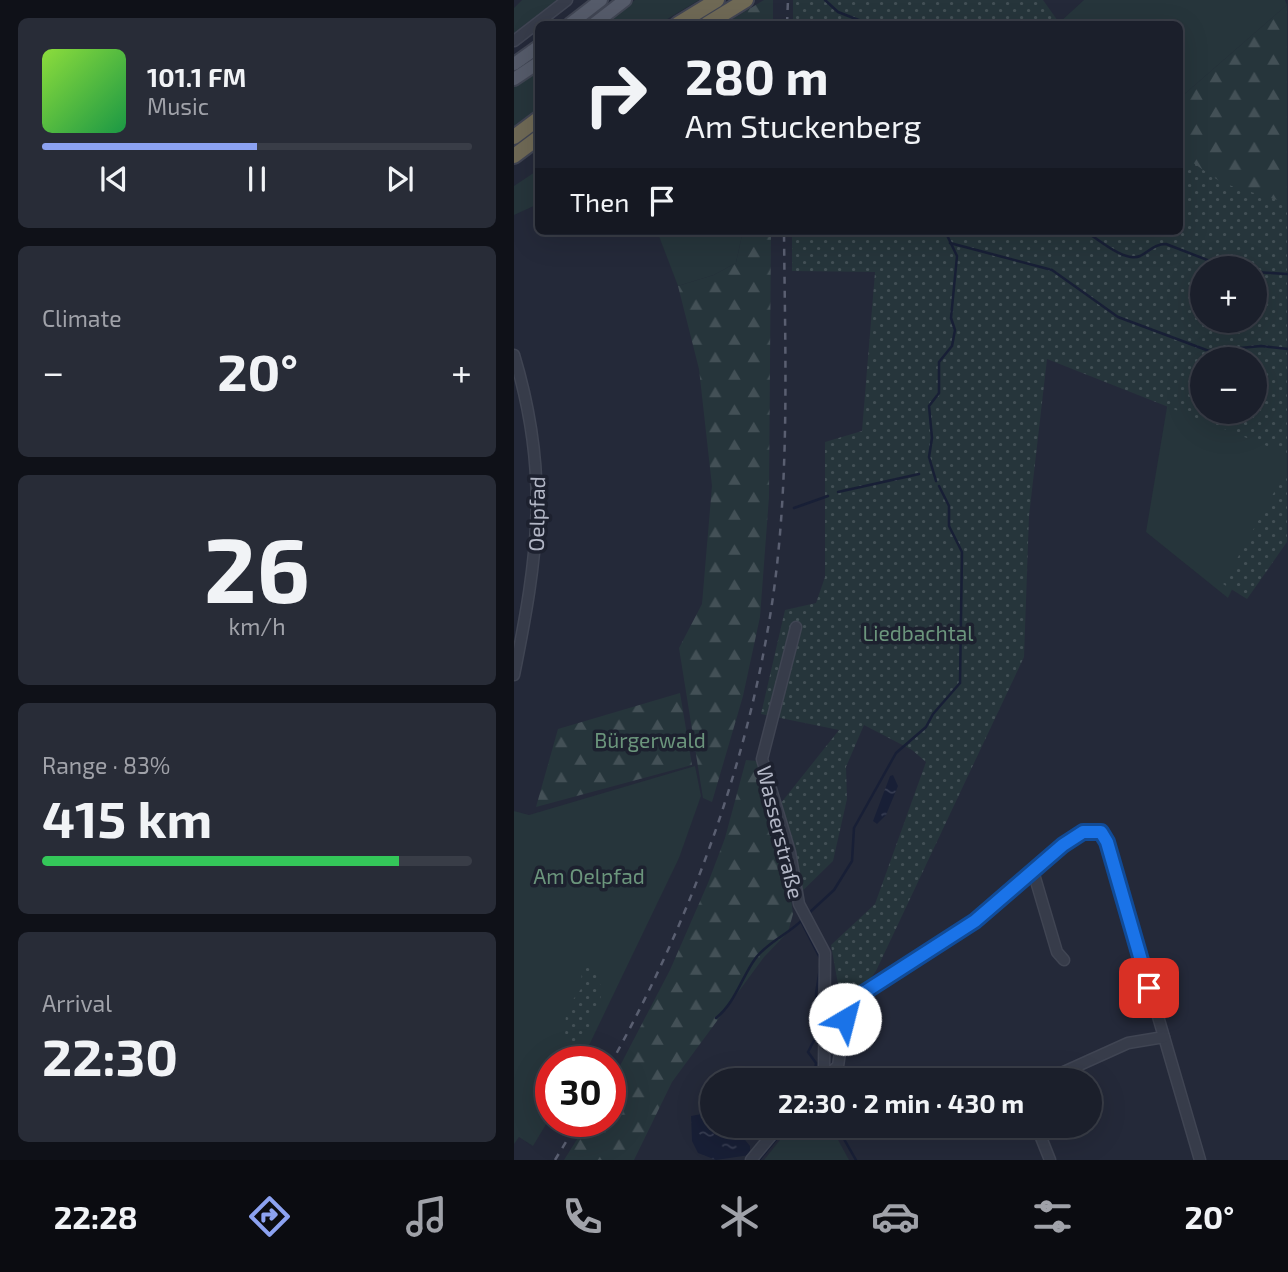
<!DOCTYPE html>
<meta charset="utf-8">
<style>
:root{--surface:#1b1f2b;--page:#282c37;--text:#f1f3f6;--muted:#a0a2a9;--line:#393d47;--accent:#8ca2f1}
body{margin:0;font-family:"Exo 2",sans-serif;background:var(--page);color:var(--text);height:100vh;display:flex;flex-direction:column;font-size:26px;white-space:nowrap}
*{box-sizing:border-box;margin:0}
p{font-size:23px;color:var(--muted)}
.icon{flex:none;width:38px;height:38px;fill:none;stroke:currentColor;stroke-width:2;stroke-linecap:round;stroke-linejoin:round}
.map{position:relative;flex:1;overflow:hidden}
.side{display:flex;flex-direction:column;gap:18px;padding:18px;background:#0f1118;width:514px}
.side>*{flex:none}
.guide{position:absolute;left:21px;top:21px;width:648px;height:214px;border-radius:10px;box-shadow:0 7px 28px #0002,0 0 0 2px var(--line);background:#1b1f2b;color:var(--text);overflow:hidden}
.fabs{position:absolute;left:676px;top:256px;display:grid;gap:14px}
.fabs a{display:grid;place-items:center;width:77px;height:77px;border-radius:50%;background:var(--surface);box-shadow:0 7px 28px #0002,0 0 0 2px var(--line);font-size:35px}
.speed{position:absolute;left:21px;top:1046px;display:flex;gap:14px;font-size:35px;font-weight:700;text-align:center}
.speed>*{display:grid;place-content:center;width:91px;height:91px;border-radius:50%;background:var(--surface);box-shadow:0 7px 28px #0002,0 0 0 2px var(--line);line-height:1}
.speed .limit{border:10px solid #d22;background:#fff;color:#111}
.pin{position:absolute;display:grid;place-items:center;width:60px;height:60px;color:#fff;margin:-30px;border-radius:14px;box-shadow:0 4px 10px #0006}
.me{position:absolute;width:77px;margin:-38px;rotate:37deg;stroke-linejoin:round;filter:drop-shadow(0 0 5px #0008)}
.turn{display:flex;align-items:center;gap:24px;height:147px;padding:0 35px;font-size:32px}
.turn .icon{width:91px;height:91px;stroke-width:2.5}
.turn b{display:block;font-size:49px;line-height:60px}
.then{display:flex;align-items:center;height:66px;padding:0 35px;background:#0003;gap:14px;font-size:26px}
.big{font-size:52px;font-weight:700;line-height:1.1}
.side .widget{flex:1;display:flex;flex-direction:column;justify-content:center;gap:10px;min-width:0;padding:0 24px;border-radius:10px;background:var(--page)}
.side .dial{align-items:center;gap:0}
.dial b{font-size:91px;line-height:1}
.song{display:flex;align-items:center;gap:21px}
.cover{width:84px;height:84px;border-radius:10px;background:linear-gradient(135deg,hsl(90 70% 55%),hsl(140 70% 35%))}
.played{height:7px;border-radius:4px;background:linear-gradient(90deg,var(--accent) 50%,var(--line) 50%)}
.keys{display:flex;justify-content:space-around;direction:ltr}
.heat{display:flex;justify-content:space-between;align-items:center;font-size:38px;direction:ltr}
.charge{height:10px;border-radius:5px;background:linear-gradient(90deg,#34c759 83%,var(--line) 0)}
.trip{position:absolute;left:186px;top:1068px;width:402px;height:70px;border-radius:35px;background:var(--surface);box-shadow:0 7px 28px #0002,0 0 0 2px var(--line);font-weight:700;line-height:70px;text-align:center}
.menu{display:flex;height:112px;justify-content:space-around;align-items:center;background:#0b0c11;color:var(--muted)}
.menu .icon{width:49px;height:49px}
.menu .selected{color:var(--accent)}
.menu b{font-size:32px;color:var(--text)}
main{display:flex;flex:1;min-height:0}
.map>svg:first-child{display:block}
.green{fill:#26353b}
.forest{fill:url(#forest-firs)}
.park{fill:url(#park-dots);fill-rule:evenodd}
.water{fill:url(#water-ripples)}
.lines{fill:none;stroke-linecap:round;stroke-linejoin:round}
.stream{stroke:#181f36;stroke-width:2.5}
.minor-casing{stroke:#404553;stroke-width:13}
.major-casing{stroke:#404553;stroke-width:16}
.highway-casing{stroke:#404452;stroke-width:18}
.minor{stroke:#373c4a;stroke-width:10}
.major{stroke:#555b6a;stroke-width:12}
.highway{stroke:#6f6955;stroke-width:14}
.rail{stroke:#5a5f71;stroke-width:2.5;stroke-dasharray:7 7;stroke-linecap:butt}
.route-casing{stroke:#114b97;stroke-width:18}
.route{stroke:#1a73e8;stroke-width:12}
.labels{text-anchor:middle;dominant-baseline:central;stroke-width:7;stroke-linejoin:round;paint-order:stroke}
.street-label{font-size:21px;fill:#b3b7c6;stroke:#1d212f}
.park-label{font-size:21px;fill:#6b957c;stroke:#1d212f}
</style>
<main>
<section class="side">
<div class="widget">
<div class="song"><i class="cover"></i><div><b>101.1 FM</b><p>Music</p></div></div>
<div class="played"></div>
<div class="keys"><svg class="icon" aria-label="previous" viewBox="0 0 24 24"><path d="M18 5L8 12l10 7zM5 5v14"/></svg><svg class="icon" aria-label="pause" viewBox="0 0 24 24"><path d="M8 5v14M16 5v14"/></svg><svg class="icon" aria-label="next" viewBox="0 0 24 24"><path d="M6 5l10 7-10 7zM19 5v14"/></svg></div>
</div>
<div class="widget"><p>Climate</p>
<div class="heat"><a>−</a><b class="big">20°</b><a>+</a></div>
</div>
<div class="widget dial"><b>26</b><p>km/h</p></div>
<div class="widget"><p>Range · 83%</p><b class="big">415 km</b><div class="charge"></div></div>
<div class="widget"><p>Arrival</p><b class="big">22:30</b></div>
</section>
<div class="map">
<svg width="774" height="1160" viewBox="0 0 774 1160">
<defs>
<pattern id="forest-firs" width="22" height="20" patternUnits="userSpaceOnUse" patternTransform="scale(1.75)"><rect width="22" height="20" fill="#26353b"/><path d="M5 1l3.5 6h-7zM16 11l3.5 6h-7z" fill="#435056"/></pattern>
<pattern id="park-dots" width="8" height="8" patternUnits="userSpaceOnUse" patternTransform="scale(1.75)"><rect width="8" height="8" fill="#26353b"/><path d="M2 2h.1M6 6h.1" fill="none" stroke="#435056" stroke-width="1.8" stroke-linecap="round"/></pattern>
<pattern id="water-ripples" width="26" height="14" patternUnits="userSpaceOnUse" patternTransform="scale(1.75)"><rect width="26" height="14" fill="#181f36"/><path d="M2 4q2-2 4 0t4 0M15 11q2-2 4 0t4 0" fill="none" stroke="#373d52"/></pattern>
</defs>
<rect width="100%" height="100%" fill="#242939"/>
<g class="green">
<path d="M 8,0 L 43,0 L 0,33 L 0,8 Z"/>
<path d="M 121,0 L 185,0 L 145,24 L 88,24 Z"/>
<path d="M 570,0 L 771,0 L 773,5 L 665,99 L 665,24 L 548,24 L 546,22 Z"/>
<path d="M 24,70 L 24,108 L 0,126 L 0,84 Z"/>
<path d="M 24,170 L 24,204 L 0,215 L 0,186 Z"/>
<path d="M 143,231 L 229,231 L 222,263 L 200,275 L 164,286 Z"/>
<path d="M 654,401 L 773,448 L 773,477 L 714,598 L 632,532 Z"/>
<path d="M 181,766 L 187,796 L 165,858 L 67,1062 L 37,1062 L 37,1116 L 19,1146 L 5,1137 L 0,1144 L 0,811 L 15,815 Z"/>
<path d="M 278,1125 L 316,1125 L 335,1160 L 250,1160 Z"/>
</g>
<g class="forest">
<path d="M 250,0 L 259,0 L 259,24 L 210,24 Z"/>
<path d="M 773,5 L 773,281 L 740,268 L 688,268 L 665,231 L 665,99 Z"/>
<path d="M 229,231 L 257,231 L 255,497 L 246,617 L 229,696 L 198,802 L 189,798 L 165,648 L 188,604 L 198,486 L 185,369 L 164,286 L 200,275 L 222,263 Z"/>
<path d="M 166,693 L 178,765 L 22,807 L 44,729 Z"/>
<path d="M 232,760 L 243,761 L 272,862 L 279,914 L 274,932 L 250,957 L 158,1082 L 120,1160 L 50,1160 L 74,1122 L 96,1122 L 96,1085 L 156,970 L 194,883 L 211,838 Z"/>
</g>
<g class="park">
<path d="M 279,0 L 529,0 L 546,24 L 279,24 Z"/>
<path d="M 665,153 L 708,183 L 773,203 L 773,454 L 533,359 L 515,516 L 510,657 L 362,971 L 343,997 L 325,990 L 317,945 L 361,904 L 412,762 L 398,750 L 350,725 L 332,767 L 333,799 L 319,861 L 277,902 L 255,818 L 325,730 L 247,714 L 271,610 L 302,603 L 311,577 L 311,442 L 348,431 L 361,272 L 278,271 L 278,231 L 665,231 ZM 688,268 L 740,268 L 740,320 L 688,320 ZM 688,359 L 740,359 L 740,411 L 688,411 Z"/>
<path d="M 773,469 L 773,542 L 733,599 L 709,584 Z"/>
<path d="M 68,965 L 79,967 L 89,991 L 68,1046 L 51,1039 L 52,1009 L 67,989 Z"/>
</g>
<g class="water">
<path d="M 379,775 L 384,786 L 372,815 L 363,824 L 359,821 L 376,776 Z"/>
<path d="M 198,1112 L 198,1125 L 219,1125 L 236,1146 L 236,1155 L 202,1160 L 184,1153 L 178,1141 L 177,1116 Z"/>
</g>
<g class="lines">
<g class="stream">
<path d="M 311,0 L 324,12 L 355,24"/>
<path d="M 571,231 C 584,239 611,263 626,256 C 636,251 640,244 652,244 L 714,268"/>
<path d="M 436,243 L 538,270 L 604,317 L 695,351 L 747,346 L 774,349"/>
<path d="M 740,272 L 774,274"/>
<path d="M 422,481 L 415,457 L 418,438 L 415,406 L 425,393 L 425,362 L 438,346 L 441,330 L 437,318 L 443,256 L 431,231"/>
<path d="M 324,492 L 405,474"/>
<path d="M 280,508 L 314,496"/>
<path d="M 295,913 L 320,890 L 338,861 L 340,828 L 382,753 L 412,727 L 419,714 L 446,683 L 448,552 L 435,526 L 435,506 L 425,486"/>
<path d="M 287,921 L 306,958"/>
<path d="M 202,1018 C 221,1003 228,977 241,959 C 253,942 277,933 290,918"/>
<path d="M 300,1079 L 302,1063 L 294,1052 L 304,1033 L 302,994 L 306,968"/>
<path d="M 322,1125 L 342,1160"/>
<path d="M 245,1160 L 274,1125"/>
</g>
<defs>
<g id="minor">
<path d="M 0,41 L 53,0"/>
<path d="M 0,355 C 36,474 24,556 0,675"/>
<path d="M 282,627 L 248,759 L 276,852 L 285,904 L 311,953 L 310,1077"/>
<path d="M 519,871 L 543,952 L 550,960"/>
<path d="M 307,1080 L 324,1066 L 331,1019 L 343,997 L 461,921 L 549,845 L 569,833 L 585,830 L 593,842 L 686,1160"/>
<path d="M 532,1080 L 614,1043 L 650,1037"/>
<path d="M 522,1125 L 536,1160"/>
<path d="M 425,1133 L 441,1125"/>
<path d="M 237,1160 L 266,1125"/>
</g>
<g id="major">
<path d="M 56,24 L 87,0"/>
<path d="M 80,24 L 111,0"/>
<path d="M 0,64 L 24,47"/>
<path d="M 0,79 L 24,63"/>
</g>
<g id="highway">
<path d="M 164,24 L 203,0"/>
<path d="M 193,24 L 232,0"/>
<path d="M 0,137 L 24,119"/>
<path d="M 0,156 L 24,138"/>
</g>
</defs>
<use href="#minor" class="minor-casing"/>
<use href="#major" class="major-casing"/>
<use href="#highway" class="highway-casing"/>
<use href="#minor" class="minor"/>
<use href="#major" class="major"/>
<use href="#highway" class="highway"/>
<g class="rail">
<path d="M 273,24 L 274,0"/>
<path d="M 96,1065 C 177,920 235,761 259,597 C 276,476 271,352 270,231"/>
<path d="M 41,1160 L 64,1122"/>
</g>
</g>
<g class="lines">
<defs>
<path id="route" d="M 331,1019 L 343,997 L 461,921 L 549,845 L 569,832 L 587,832 L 593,842 L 635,988"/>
</defs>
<use href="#route" class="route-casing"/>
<use href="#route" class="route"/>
</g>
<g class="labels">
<g class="street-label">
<text transform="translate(22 514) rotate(-89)">Oelpfad</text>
<text transform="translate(267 832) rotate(76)">Wasserstraße</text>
</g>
<g class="park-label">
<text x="404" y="632">Liedbachtal</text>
<text x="136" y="739">Bürgerwald</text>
<text x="75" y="875">Am Oelpfad</text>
</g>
</g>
</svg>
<div class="fabs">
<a>+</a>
<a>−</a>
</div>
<div class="speed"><div class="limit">30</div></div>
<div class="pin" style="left:635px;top:988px;background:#d93025"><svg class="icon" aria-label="arrive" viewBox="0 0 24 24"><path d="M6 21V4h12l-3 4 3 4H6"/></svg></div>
<svg class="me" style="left:331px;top:1019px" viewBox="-20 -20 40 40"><circle r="19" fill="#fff"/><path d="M0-13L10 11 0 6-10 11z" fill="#1a73e8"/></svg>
<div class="trip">22:30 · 2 min · 430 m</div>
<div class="guide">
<div class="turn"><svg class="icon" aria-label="right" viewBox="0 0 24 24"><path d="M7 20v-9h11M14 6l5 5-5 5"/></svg><div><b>280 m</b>Am Stuckenberg</div></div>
<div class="then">Then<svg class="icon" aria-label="arrive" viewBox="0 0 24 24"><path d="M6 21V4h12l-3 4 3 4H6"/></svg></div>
</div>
</div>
</main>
<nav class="menu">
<b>22:28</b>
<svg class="icon selected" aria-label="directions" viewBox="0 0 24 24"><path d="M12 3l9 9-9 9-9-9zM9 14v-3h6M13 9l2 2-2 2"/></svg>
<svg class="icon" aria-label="music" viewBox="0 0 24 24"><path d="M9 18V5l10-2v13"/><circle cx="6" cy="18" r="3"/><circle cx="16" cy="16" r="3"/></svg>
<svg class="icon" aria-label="phone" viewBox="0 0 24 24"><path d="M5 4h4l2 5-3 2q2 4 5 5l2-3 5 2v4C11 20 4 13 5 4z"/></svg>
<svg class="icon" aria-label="climate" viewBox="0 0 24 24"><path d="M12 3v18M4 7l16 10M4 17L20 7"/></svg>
<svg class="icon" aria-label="car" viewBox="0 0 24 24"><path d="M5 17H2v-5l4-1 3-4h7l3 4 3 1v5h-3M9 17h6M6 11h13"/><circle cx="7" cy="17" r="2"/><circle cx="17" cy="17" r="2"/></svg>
<svg class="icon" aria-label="filters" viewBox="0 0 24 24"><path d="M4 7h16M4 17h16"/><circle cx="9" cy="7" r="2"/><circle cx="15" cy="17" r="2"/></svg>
<b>20°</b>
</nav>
